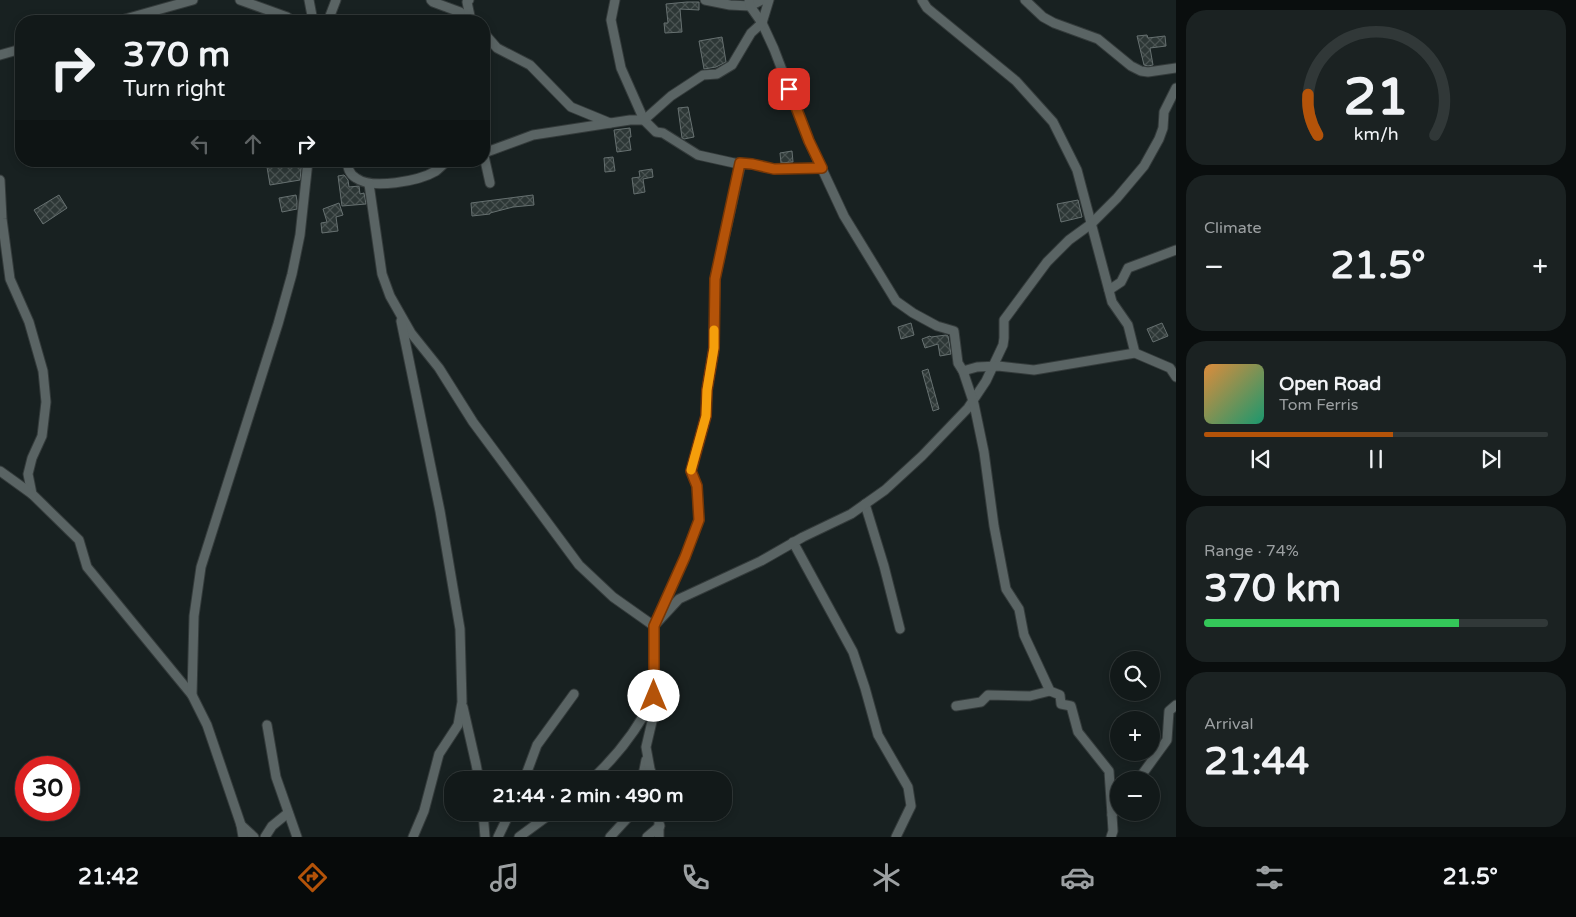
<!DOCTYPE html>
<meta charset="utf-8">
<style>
:root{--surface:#121919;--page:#1b2222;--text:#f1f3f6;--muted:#9ca0a2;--line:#313838;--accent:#b45309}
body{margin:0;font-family:"Varela Round",sans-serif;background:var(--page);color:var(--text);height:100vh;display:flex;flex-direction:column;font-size:19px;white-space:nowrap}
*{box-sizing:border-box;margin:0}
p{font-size:16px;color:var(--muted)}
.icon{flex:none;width:28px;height:28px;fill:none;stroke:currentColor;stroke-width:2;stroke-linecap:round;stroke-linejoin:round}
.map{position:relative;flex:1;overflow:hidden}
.details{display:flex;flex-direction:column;gap:10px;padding:10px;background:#0a0e0e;width:400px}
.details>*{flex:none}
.banner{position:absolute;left:15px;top:15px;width:475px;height:152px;border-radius:20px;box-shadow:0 2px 8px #0003,0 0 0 1px var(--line);background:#121919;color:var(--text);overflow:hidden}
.tools{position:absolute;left:1110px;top:651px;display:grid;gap:10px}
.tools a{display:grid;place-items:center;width:50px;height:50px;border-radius:50%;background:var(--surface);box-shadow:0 2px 8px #0003,0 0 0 1px var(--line);font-size:25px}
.speed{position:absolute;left:15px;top:756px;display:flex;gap:10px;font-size:25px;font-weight:700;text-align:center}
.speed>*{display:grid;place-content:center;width:65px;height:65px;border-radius:50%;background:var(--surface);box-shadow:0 2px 8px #0003,0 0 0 1px var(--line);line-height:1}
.speed .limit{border:8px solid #d22;background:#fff;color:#111}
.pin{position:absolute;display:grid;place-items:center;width:42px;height:42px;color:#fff;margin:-21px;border-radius:10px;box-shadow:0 2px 8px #0006}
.me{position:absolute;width:55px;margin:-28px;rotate:0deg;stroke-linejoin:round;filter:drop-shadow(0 0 4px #0008)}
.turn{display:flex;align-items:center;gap:18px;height:105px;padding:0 25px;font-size:22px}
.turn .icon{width:65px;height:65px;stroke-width:2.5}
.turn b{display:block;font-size:35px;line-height:42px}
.lanes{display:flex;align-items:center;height:48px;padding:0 25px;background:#0003;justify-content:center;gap:25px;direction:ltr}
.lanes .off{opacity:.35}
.big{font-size:38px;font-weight:800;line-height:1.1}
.details .card{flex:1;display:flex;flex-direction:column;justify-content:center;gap:8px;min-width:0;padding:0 18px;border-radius:20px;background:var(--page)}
.details .dial{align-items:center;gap:0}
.dial svg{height:130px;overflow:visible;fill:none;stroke:var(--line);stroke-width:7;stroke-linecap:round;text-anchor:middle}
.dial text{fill:var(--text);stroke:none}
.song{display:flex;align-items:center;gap:15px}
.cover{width:60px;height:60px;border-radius:8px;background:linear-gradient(135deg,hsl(30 70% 55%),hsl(160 70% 35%))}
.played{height:5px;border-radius:2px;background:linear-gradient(90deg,var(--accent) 55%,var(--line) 55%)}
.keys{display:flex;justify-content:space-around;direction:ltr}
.heat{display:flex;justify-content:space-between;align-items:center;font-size:28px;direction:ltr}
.charge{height:8px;border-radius:4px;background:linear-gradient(90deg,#34c759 74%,var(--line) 0)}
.trip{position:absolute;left:444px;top:771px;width:288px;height:50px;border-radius:20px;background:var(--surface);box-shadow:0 2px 8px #0003,0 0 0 1px var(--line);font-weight:800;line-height:50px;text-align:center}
.menu{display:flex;height:80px;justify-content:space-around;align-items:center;background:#070a0a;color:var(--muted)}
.menu .icon{width:35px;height:35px}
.menu .active{color:var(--accent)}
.menu b{font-size:22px;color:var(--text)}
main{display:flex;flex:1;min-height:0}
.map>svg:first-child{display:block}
.building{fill:url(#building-cross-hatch);stroke:#667070}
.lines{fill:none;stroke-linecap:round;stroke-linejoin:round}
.street-casing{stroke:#343b3b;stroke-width:11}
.street{stroke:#5a6464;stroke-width:9}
.route-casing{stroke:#753606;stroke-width:12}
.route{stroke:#b45309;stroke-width:9}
.slow{stroke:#f59e0b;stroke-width:9}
</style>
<main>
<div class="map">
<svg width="1176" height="837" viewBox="0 0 1176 837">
<defs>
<pattern id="building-cross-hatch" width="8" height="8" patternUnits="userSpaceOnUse" patternTransform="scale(1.25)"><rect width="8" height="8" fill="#2d3736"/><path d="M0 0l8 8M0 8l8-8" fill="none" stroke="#4a5352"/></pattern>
</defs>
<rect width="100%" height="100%" fill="#182121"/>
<g class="building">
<path d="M 687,2 L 699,2 L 699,10 L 680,9 L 682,32 L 665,33 L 664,23 L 668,23 L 666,4 Z"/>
<path d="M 1147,35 L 1148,38 L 1165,36 L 1166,46 L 1150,48 L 1153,65 L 1148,66 L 1144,65 L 1137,36 Z"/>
<path d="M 722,37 L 726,62 L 716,67 L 704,69 L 699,41 Z"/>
<path d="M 688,107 L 694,137 L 684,139 L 682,138 L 678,108 Z"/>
<path d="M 630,128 L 631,137 L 629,137 L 631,150 L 617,152 L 614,130 Z"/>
<path d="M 792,151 L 793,162 L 781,163 L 780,153 Z"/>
<path d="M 613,157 L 615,171 L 605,172 L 604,158 Z"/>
<path d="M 266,161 L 282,161 L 283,164 L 302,161 L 300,180 L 270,185 Z"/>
<path d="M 652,169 L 653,177 L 643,179 L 645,192 L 634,194 L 632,178 L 640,177 L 639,171 Z"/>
<path d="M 344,175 L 348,180 L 349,187 L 359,186 L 360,194 L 364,193 L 366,204 L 342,206 L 338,176 Z"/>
<path d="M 59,195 L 67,208 L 43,224 L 34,210 Z"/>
<path d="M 296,195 L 297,201 L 297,209 L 282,212 L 279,198 Z"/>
<path d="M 533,195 L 534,205 L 513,207 L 490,213 L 490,214 L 472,216 L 471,203 Z"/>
<path d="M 1078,200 L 1082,217 L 1061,222 L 1057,204 Z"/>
<path d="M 339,203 L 343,215 L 336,217 L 338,231 L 322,233 L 321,223 L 327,222 L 323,209 Z"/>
<path d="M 911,323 L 914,335 L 901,339 L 898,327 Z"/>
<path d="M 1162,323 L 1168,336 L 1153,342 L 1147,329 Z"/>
<path d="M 946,335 L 948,336 L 951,354 L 940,356 L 938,344 L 925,348 L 922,339 L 930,336 L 931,337 Z"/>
<path d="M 928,369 L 939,409 L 933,411 L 922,371 Z"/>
</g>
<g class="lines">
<defs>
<g id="street">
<path d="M 240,0 L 287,17 L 293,21"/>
<path d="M 309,0 L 313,21"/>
<path d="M 431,0 L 433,2 L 460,12 L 471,21"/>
<path d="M 469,0 L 467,2 L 471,21"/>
<path d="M 615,0 L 611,20 L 621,68 L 644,120 L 656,132 L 663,133 L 698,155 L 734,163 L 752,164 L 774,169 L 822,168"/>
<path d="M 705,0 L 730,5 L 750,6 L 762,0"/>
<path d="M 749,0 L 750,6 L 762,23 L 774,49 L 809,141 L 844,216 L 896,301 L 913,313 L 937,326 L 954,331 L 958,363 L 963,371"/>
<path d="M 922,0 L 927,8 L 1016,81 L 1053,122 L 1077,170 L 1112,302 L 1128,325 L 1135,353"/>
<path d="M 1025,0 L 1043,17 L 1054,23 L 1098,39 L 1131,66 L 1141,71 L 1148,72 L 1176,68"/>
<path d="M 118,21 L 193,0"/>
<path d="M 328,21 L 336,0"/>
<path d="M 484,33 L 497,48 L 530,65 L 571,107 L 610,123"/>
<path d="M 0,55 L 21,49"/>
<path d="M 484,153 L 533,135 L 630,120 L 644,120 L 671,96 L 703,75 L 717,74 L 732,65 L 751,33 L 762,23 L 769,0"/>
<path d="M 484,156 L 490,183"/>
<path d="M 347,161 C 348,168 349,174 356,178 C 372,190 419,181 436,171 C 440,168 443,164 448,161"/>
<path d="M 0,180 L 2,219 L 10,279 L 29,322 L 43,371 L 46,402 L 42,436 L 32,458 L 28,474 L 32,494 L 79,540 L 87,567 L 192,695"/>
<path d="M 369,184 L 382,274 L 390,296 L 411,333 L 439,368 L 473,422 L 579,565 L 613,597 L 654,626 L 685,557 L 699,520 L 697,486 L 691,471 L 706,416 L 707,390 L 714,348 L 715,279 L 741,163"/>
<path d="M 1109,290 L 1121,282 L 1128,268 L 1176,250"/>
<path d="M 401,321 L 440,511 L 460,629 L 462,702 L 458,725 L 439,754 L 424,811 L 413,837"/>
<path d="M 0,471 L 32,494"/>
<path d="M 865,504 L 884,566 L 900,629"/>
<path d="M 793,542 L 853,652 L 865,688 L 878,735 L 908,787 L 911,806 L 896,837"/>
<path d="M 956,706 L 981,702 L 988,695 L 1030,696 L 1050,691"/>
<path d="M 463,707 L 476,764 L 479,780"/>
<path d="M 267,725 L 276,777 L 297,837"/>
<path d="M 524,780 L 537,745 L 574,694"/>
<path d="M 591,780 C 616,757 638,729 653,698"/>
<path d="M 642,780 L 646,760"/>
<path d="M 654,780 L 650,769 L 646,747 L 654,713 L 654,626 L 679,599 L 761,561 L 803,537 L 851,514 L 885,490 L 922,456 L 968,408 L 986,381 L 1003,345 L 1004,338 L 1004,320 L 1047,262 L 1069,240 L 1091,224 L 1117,198 L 1144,166 L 1159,139 L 1163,128 L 1164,112 L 1176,88"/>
<path d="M 1138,780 L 1167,740 L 1169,711 L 1176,705"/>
<path d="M 483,812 L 485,837"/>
<path d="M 1112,815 L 1109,771 L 1078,732 L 1071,706 L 1061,704 L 1060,695 L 1050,691 L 1024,635 L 1019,609 L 1006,589 L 994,526 L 984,452 L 974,404 L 963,371 L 977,367 L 998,366 L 1034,370 L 1135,353 L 1170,368 L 1176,377"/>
<path d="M 241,825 L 254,837"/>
<path d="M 243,837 L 241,825 L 207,725 L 192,695 L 194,616 L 201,567 L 278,324 L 292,274 L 300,235 L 308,161"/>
<path d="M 265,837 L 272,826 L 288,813"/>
<path d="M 498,837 L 510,812"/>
<path d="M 519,837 L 553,812"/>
<path d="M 610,837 L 633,812"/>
<path d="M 647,837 L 660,826"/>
<path d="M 659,837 L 659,812"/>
<path d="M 1111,837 L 1113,831 L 1112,815 L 1119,803"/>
</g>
</defs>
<use href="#street" class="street-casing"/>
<use href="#street" class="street"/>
</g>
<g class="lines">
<defs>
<path id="route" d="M 654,696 L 654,626 L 685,557 L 699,520 L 697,486 L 691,471 L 706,416 L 707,390 L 714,348 L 715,279 L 740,163 L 752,164 L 774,169 L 822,168 L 809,141 L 789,89"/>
</defs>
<use href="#route" class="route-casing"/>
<use href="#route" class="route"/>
<path class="slow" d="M 691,470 L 706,416 L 707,390 L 714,348 L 714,330"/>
</g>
</svg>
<div class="tools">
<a><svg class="icon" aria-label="search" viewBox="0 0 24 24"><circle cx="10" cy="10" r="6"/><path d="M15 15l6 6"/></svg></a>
<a>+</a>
<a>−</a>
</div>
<div class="speed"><div class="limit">30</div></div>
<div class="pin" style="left:789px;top:89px;background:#d93025"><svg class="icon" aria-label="arrive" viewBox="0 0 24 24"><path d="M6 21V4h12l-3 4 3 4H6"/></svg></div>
<svg class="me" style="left:654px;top:696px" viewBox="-20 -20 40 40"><circle r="19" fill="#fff"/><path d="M0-13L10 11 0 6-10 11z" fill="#b45309"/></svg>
<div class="trip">21:44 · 2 min · 490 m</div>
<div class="banner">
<div class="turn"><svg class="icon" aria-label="right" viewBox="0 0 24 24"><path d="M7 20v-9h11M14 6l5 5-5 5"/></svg><div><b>370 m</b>Turn right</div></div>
<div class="lanes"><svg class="icon off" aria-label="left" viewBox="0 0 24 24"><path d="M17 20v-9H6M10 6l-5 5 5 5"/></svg><svg class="icon off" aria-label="ahead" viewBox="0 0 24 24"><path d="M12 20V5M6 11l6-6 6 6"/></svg><svg class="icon" aria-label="right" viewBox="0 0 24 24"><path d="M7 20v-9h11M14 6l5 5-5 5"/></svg></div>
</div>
</div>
<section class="details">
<div class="card dial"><svg viewBox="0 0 100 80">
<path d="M14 69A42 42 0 1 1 86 69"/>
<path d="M14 69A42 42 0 0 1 8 44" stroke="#b45309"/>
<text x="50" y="56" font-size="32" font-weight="700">21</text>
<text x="50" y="72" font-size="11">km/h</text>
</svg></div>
<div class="card"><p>Climate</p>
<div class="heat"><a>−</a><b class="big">21.5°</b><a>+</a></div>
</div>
<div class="card">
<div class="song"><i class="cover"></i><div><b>Open Road</b><p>Tom Ferris</p></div></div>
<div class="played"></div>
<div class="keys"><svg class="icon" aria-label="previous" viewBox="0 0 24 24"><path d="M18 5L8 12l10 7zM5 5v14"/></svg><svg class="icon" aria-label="pause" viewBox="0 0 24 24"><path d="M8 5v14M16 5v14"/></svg><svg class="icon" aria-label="next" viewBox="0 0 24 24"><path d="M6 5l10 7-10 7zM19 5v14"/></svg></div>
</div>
<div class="card"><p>Range · 74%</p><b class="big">370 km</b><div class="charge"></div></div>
<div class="card"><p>Arrival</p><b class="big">21:44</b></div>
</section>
</main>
<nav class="menu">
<b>21:42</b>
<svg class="icon active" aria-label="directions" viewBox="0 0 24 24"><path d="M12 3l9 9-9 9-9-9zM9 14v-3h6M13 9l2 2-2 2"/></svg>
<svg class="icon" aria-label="music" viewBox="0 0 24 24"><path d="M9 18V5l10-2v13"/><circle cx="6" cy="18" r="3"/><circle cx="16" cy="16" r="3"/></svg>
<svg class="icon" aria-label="phone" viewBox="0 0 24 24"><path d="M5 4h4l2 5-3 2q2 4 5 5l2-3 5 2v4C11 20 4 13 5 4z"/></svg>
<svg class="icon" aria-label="climate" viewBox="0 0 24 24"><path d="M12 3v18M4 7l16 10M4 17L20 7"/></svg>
<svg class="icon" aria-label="car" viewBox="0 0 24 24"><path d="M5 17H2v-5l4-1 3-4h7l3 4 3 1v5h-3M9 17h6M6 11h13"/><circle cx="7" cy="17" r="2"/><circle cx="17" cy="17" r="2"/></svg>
<svg class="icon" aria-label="filters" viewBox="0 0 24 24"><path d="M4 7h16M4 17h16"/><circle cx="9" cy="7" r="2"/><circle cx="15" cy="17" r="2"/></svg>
<b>21.5°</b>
</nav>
